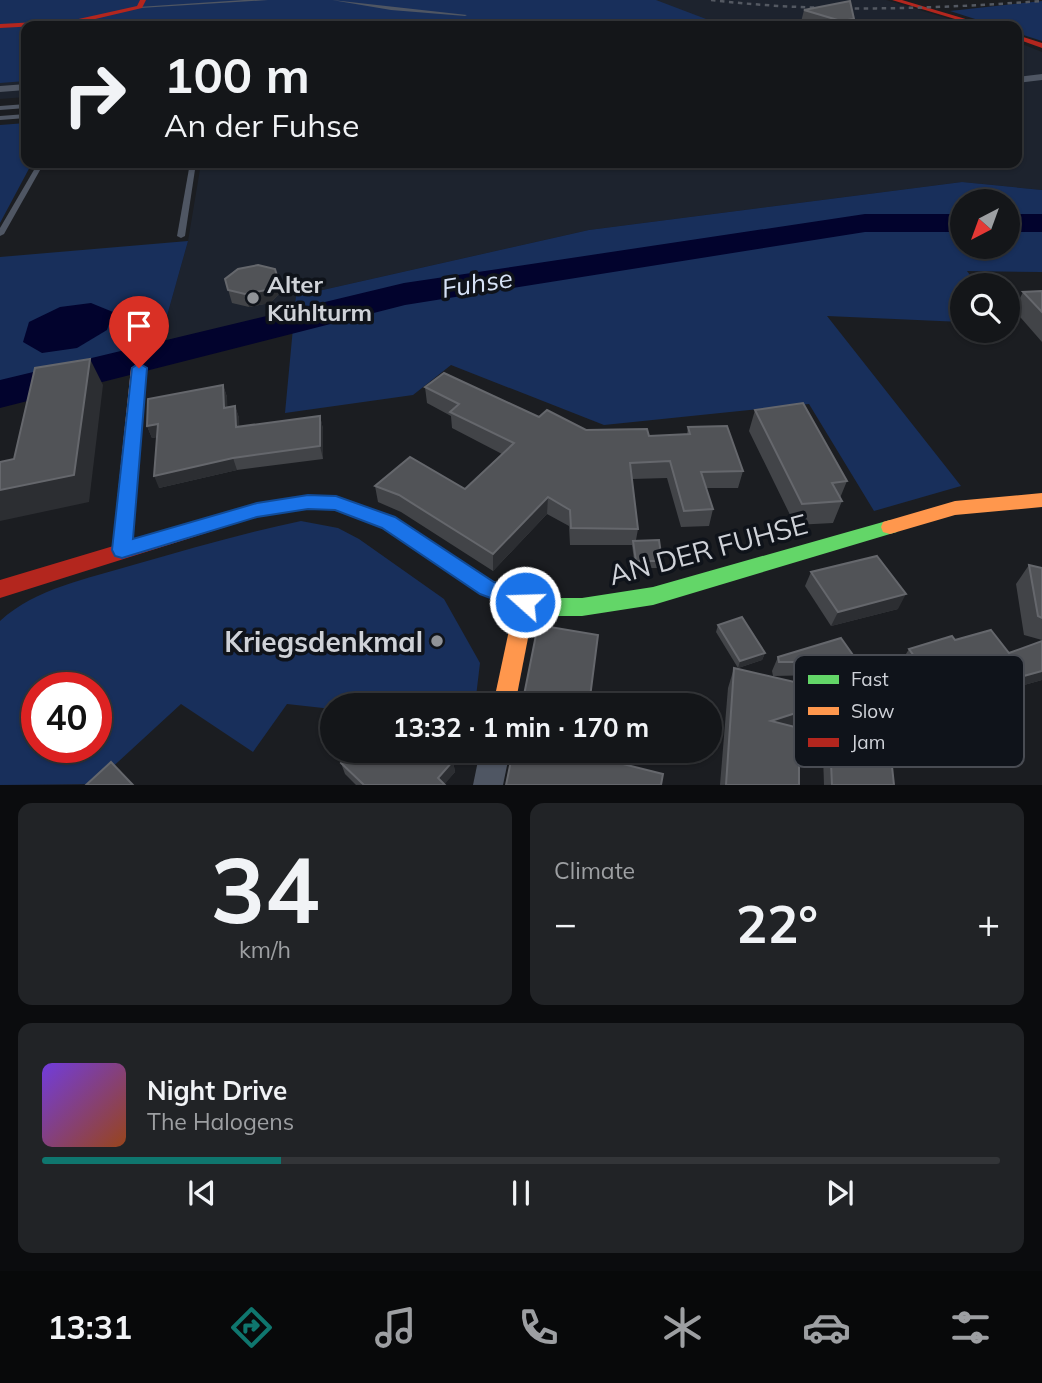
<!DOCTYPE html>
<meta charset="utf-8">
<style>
:root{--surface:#141619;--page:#212326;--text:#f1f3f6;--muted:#9d9fa2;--line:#333538;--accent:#0f766e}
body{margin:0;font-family:Mulish,sans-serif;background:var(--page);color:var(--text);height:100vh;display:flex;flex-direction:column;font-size:26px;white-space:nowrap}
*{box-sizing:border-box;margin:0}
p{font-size:23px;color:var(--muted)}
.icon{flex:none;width:38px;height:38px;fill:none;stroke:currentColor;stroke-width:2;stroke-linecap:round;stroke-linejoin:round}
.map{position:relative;height:785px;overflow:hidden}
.side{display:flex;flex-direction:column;gap:18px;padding:18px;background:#0b0c0e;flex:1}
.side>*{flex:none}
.hud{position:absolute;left:21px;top:21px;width:1001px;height:147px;border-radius:14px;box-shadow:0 2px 5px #0004,0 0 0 2px var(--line);background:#141619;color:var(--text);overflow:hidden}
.needle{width:46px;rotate:221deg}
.controls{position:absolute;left:950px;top:189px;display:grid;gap:14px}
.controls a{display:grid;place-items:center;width:70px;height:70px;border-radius:50%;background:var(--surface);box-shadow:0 2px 5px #0004,0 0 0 2px var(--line);font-size:35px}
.speed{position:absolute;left:21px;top:672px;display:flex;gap:14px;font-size:35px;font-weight:700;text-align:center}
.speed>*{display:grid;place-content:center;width:91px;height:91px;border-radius:50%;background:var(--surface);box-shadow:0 2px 5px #0004,0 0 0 2px var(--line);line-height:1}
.speed .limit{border:10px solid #d22;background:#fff;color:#111}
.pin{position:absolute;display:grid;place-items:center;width:60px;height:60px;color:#fff;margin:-72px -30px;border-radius:50% 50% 50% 0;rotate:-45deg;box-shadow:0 0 7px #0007}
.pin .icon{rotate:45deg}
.me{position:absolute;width:77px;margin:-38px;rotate:290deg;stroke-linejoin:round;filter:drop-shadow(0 0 5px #0008)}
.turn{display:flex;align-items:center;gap:24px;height:147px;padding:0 28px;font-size:32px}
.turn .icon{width:91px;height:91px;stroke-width:2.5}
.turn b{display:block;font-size:49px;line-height:60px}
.big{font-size:52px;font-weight:700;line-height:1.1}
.side .tile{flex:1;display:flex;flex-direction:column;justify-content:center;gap:10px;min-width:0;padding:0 24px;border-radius:14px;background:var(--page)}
.side .dial{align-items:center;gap:0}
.dial b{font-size:91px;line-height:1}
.song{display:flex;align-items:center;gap:21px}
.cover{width:84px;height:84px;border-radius:10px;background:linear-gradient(135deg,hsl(260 70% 55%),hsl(20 70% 35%))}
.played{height:7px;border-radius:4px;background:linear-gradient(90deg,var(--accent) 25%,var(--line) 25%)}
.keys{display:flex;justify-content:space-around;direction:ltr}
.heat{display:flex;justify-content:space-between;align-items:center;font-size:38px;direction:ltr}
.side .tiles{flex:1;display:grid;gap:18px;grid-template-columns:1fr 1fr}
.tile:last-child{grid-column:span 2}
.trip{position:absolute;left:320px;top:693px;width:402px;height:70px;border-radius:35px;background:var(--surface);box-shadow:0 2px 5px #0004,0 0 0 2px var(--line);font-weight:700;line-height:70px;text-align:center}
.tab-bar{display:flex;height:112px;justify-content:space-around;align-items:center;background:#08090a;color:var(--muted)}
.tab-bar .icon{width:49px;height:49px}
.tab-bar .current{color:var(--accent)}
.tab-bar b{font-size:32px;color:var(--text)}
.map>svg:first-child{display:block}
.built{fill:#1d232e}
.green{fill:#182f5b;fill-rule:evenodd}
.water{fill:#02032d}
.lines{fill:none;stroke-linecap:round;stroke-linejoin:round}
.river{fill:#02032d;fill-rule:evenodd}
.lane{fill:#4f5663;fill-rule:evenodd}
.street{fill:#4f5663;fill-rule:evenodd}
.fast{fill:#63d668;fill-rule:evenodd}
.slow{fill:#ff974d;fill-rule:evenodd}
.jam{fill:#b3261e;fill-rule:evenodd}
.rail{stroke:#535861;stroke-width:2.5;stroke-dasharray:4.5 4.5;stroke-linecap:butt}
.wall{fill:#424448}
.shaded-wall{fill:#2c2e32}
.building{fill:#515357;stroke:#65676c;stroke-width:2}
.route{fill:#1a73e8;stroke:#114b97;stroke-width:2}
.poi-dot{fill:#909398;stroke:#0f131a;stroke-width:2.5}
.labels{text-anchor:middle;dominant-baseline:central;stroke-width:7;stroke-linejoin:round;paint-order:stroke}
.poi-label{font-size:24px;font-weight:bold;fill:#cfd2d8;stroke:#0f131a;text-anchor:start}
.water-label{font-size:26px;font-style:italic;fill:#d6e2f6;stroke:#0f131a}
.near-street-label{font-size:28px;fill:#cfd2d8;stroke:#0f131a}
.near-poi-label{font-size:28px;font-weight:bold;fill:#cfd2d8;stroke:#0f131a;text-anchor:end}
.key{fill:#0f131a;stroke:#494c53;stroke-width:2}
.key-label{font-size:19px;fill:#cfd2d8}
</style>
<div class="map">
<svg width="1042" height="785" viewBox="0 0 1042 785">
<rect width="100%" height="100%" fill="#1b1d21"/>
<g class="built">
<path d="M 0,0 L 886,0 L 973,26 L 26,26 L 26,97 L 0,99 Z"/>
<path d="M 1017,42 L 1042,52 L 1042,190 L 962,182 L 589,230 L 296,296 L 296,314 L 158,348 L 188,241 L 201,163 L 1017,163 Z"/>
</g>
<g class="green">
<path d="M 0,0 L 656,0 L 706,19 L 708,26 L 26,26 L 26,81 L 0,83 Z"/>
<path d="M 1042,1 L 1042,41 L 1017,33 L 1017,26 L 997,26 L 950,11 Z"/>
<path d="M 26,123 L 26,163 L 32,163 L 0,223 L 0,125 Z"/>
<path d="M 962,182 L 1042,190 L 1042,272 L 967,271 L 977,285 L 962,285 L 962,322 L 827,316 L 961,486 L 874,511 L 809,404 L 604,425 L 451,365 L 413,395 L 285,413 L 296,296 L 589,230 ZM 962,201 L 1008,201 L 1008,247 L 962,247 Z"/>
<path d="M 188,241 L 158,348 L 0,388 L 0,257 Z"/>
<path d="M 301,521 L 338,528 L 359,539 L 444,599 L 480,663 L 475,705 L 332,705 L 332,709 L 287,704 L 253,752 L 181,704 L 94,784 L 0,785 L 0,621 C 36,588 87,579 133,565 C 189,549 244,533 301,521 ZM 37,688 L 96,688 L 96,747 L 37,747 Z"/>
</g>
<path class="water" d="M 91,303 L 113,312 L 107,330 L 77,348 L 42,353 L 23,342 L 29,322 L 60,307 Z"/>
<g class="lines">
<g class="river">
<path d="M 865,214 L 962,214 L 962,232 L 865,232 L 405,305 L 0,408 L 0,380 L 404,283 Z"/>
<rect x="1008" y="214" width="34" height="18"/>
</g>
<g class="lane">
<path d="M 244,0 L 268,0 L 140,8 L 138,7 Z"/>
<path d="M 332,0 L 467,15 L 465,16 L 391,10 Z"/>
<path d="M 26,104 L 26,108 L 0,110 L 0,106 Z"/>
<path d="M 26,114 L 26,118 L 0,120 L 0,116 Z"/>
<path d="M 38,163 L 44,163 L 4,234 L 0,236 L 0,228 Z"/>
<path d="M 190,163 L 196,163 L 185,236 L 181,238 L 177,236 Z"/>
</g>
<g class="street">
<path d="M 1042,74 L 1042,80 L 1017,83 L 1017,77 Z"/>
<path d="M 26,84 L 26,90 L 0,92 L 0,86 Z"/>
<path d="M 480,751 L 510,751 L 503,785 L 473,785 Z"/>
</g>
<path class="fast" d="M 308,495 L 336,496 L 396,518 L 493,581 L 546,598 L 582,598 L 653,587 L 890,520 L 897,522 L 899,527 L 897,532 L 890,534 L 653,605 L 582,616 L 546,616 L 480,594 L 382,528 L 335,510 L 308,509 L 289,512 L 283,510 L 280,505 L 283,500 Z"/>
<g class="slow">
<path d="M 139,363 L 147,368 L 132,550 L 129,556 L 122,558 L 115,556 L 112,550 L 131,368 Z"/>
<path d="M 1042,493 L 1042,507 L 955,515 L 890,534 L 883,532 L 881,527 L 883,522 L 955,501 Z"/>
<path d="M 525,593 L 532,596 L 535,602 L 515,705 L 493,705 L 515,602 L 518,596 Z"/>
</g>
<g class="jam">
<path d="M 140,0 L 146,0 L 142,8 L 74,24 L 0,28 L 0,24 L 74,20 L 137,6 Z"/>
<path d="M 892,0 L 902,0 L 989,26 L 978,26 Z"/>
<path d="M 1017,35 L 1042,43 L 1042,48 L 1017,39 Z"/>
<path d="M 289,498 L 295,500 L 298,505 L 295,510 L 257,517 L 0,598 L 0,580 L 257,503 Z"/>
</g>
<path class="rail" d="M 711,0 C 822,13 931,9 1042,1"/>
</g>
<g class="wall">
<path d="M 804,10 L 854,19 L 852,26 L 800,26 Z"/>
<path d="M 225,279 L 278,279 L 281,292 L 270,303 L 249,307 L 232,303 Z"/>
<path d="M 1042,291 L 1042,342 L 1014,310 L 1023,292 Z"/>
<path d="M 223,385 L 227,397 L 227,407 L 235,406 L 239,418 L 239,427 L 320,416 L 323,429 L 323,459 L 237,470 L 159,488 L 157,437 L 152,438 L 147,426 Z"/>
<path d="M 425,387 L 539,417 L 586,430 L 649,436 L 687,434 L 688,427 L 743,471 L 738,488 L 706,488 L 713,509 L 709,526 L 681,527 L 667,478 L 632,479 L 638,529 L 636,540 L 662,561 L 661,568 L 635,568 L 632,545 L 570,545 L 569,526 L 547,514 L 493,571 L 401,512 L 378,502 L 375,486 L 465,489 L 502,454 L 452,428 L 451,416 L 427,403 Z"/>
<path d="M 755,410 L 847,481 L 840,498 L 842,501 L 833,523 L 795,525 L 749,431 Z"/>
<path d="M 1029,565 L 1042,568 L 1042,640 L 1024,635 L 1016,584 Z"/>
<path d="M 811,572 L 898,609 L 831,626 L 805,586 Z"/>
<path d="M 718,625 L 765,653 L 762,660 L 738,668 L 716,632 Z"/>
<path d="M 841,638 L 879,692 L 871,706 L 831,719 L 822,704 L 821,675 L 773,676 L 772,671 L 778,657 Z"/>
<path d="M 955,640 L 1009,653 L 1042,641 L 1042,680 L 992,694 L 990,691 L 936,709 L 901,662 L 909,649 Z"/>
<path d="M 734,668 L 792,726 L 799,785 L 720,785 L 728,688 Z"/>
<path d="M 830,742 L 894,785 L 824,785 L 823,755 Z"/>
<path d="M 453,761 L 455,772 L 444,784 L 356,785 L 345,774 L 341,763 Z"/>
</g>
<g class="shaded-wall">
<path d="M 854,19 L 852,26 L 839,26 L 841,21 Z"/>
<path d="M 278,279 L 281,292 L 270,303 L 249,307 L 245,294 Z"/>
<path d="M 90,359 L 103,385 L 89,502 L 0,521 L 0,490 Z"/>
<path d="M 223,385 L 227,397 L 228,420 L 224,408 Z"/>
<path d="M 235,406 L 239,418 L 240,440 L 236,427 Z"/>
<path d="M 320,416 L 323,429 L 323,459 L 320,446 Z"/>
<path d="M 158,424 L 163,436 L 152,438 L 147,426 Z"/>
<path d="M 233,458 L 237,470 L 159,488 L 154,476 Z"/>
<path d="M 548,497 L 547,514 L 493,571 L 493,554 Z"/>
<path d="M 906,594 L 898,609 L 831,626 L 838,612 Z"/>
<path d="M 765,653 L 762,660 L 738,668 L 740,661 Z"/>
<path d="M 1042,671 L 1042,680 L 992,694 L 1002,682 Z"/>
<path d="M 999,678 L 990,691 L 936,709 L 944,697 Z"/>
<path d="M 879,692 L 871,706 L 831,719 L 838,705 Z"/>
<path d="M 799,712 L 790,732 L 771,721 Z"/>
<path d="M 453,761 L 455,772 L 444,785 L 438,778 Z"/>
</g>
<g class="building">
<path d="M 850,1 L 854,19 L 841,21 L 804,10 Z"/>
<path d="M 258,265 L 275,269 L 278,279 L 266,290 L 245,294 L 228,290 L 225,279 L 238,269 Z"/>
<path d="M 1042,291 L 1042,312 L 1023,292 Z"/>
<path d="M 90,359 L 74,475 L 0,490 L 0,462 L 14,459 L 35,368 Z"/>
<path d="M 444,373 L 539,417 L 547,410 L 586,430 L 647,429 L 649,436 L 690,434 L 688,427 L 727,426 L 743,471 L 701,472 L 713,509 L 684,511 L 670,461 L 630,463 L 638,529 L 571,528 L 570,510 L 548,497 L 493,554 L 399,495 L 375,486 L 410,457 L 465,489 L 514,443 L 450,412 L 459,404 L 425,387 Z"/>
<path d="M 223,385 L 224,408 L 235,406 L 236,427 L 320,416 L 320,446 L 233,458 L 154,476 L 158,424 L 147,426 L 148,399 Z"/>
<path d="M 803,403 L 847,481 L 832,483 L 842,501 L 802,504 L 755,410 Z"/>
<path d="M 659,540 L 662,561 L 636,561 L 633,541 Z"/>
<path d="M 877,556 L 906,594 L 838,612 L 811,572 Z"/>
<path d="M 1029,565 L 1042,568 L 1042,618 L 1038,616 Z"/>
<path d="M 742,617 L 765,653 L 740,661 L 718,625 Z"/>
<path d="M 538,625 L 598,635 L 589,705 L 522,705 Z"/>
<path d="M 991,630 L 1009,653 L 1042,641 L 1042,671 L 1002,682 L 999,678 L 944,697 L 909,649 L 952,636 L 955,640 Z"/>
<path d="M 841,638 L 879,692 L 838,705 L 829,691 L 827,662 L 779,662 L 778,657 Z"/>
<path d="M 734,668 L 799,683 L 799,712 L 771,721 L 799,728 L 799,785 L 726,785 Z"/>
<path d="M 830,742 L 891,757 L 894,785 L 832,785 Z"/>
<path d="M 353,751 L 442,751 L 453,761 L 438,778 L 445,785 L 364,785 L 341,763 Z"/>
<path d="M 513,751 L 583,751 L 583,754 L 663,774 L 661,785 L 506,785 Z"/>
<path d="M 111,762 L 133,785 L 86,785 Z"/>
</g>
<path class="route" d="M 139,363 L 147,368 L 133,539 L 257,503 L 308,495 L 336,496 L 395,517 L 494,582 L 533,596 L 536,602 L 533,608 L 525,611 L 480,594 L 382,528 L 335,510 L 308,509 L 257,517 L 122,558 L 115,556 L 112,550 L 132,368 Z"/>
<g class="poi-dot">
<circle cx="253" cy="298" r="7"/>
<circle cx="437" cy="641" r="7"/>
</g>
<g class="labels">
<g class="poi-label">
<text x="267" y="284">Alter<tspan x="267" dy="28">Kühlturm</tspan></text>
</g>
<g class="water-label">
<text transform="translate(477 283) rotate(-9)">Fuhse</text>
</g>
<g class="near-street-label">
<text transform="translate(708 549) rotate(-15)">AN DER FUHSE</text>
</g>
<g class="near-poi-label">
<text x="423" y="641">Kriegsdenkmal</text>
</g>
</g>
<rect x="794" y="655" width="230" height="112" rx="10" class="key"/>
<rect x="808" y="675" width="31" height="9" fill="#63d668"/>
<rect x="808" y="707" width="31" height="8" fill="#ff974d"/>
<rect x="808" y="738" width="31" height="9" fill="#b3261e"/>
<g class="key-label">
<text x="851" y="686">Fast</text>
<text x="851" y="718">Slow</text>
<text x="851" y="749">Jam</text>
</g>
</svg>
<div class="controls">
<a><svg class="needle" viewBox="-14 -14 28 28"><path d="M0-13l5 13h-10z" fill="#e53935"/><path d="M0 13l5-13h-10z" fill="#9d9fa2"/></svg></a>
<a><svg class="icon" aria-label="search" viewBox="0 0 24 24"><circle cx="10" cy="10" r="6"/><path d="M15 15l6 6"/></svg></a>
</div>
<div class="speed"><div class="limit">40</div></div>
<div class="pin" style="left:139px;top:368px;background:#d93025"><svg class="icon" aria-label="arrive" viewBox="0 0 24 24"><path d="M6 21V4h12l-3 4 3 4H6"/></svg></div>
<svg class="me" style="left:525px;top:602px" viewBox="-20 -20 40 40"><circle r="17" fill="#1a73e8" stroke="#fff" stroke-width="3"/><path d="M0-11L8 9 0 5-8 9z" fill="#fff"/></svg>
<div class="trip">13:32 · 1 min · 170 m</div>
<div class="hud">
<div class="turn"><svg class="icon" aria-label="right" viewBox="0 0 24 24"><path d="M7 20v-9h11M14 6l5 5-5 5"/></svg><div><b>100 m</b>An der Fuhse</div></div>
</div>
</div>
<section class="side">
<div class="tiles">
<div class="tile dial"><b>34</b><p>km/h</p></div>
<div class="tile"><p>Climate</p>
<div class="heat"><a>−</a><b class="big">22°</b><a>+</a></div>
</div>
<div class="tile">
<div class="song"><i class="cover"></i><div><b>Night Drive</b><p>The Halogens</p></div></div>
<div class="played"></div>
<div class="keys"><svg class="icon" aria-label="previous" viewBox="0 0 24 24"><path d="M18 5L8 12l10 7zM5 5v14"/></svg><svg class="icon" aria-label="pause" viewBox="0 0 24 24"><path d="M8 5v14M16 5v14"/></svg><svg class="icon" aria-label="next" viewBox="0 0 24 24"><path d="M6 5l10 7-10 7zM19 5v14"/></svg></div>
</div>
</div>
</section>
<nav class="tab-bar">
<b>13:31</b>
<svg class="icon current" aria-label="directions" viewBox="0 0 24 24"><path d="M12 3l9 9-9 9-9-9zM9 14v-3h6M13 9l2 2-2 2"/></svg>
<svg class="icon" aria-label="music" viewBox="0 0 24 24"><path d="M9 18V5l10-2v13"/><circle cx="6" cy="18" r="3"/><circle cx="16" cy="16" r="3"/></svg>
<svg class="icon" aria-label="phone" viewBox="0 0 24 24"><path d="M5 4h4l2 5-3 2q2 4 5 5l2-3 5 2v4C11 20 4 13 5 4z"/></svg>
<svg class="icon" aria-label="climate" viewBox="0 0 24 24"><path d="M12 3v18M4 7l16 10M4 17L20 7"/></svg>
<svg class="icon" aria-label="car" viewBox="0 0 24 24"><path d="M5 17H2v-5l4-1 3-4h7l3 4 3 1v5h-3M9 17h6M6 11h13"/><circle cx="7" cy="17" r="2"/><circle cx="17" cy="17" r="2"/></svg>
<svg class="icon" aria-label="filters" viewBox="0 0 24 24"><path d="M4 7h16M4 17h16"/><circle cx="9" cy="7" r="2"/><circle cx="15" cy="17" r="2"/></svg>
</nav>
